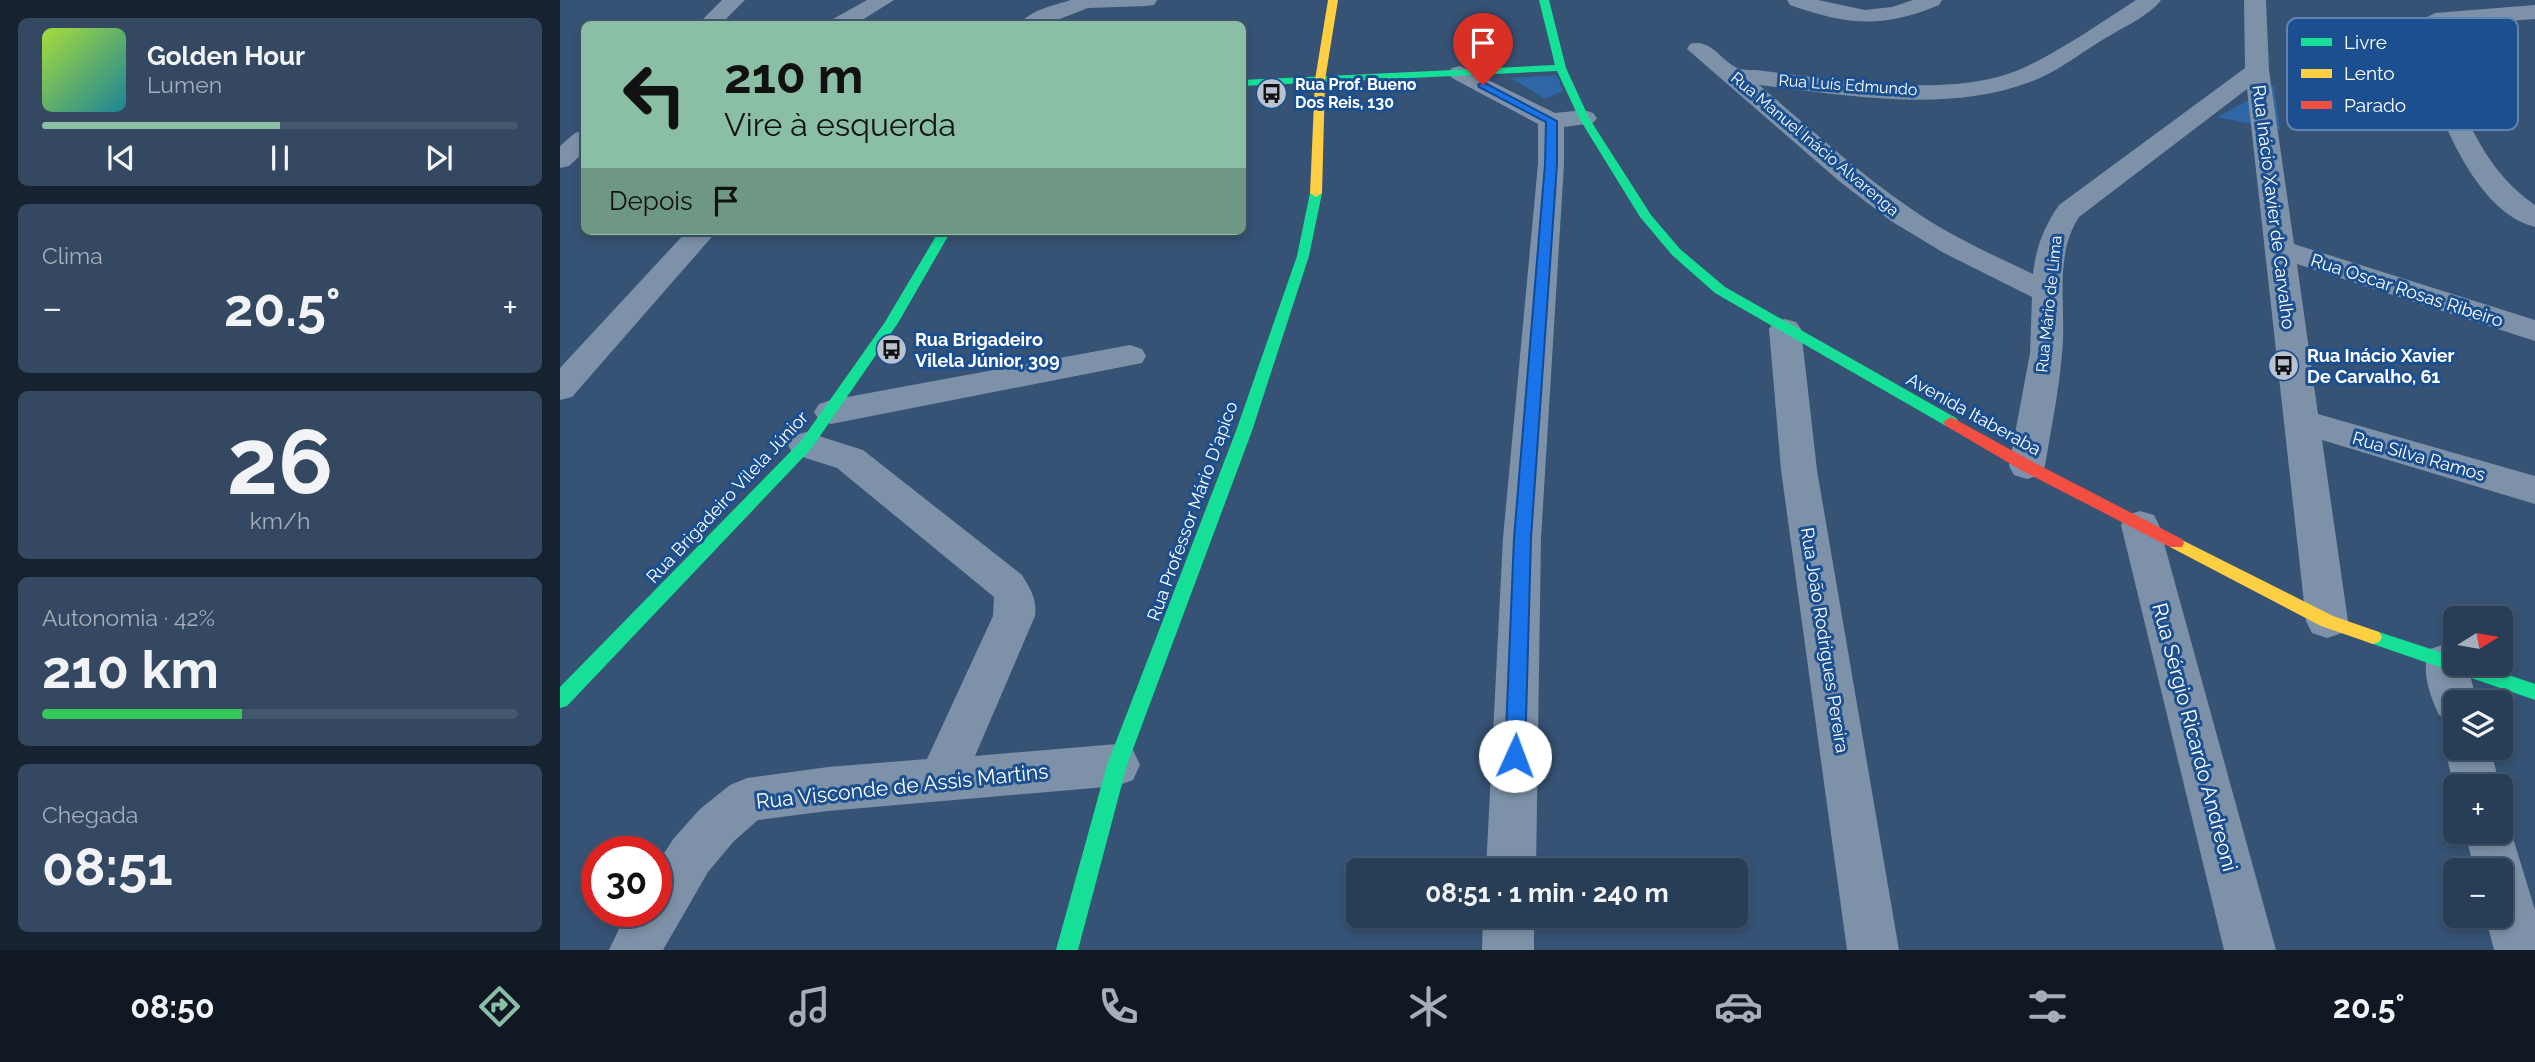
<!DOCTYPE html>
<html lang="pt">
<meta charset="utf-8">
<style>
:root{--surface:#283e57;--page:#344961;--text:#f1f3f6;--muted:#a5aeba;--line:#44576d;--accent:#8abfa5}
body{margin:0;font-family:Raleway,sans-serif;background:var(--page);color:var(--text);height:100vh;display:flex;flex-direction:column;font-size:26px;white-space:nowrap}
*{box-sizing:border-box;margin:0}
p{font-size:23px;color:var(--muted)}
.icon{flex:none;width:38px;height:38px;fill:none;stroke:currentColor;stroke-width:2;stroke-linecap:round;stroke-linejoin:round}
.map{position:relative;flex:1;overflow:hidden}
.drawer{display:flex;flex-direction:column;gap:18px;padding:18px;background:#162230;width:560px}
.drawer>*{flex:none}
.banner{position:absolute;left:21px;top:21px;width:665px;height:214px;border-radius:10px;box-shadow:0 4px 10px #0003,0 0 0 2px var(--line);background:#8abfa5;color:#111;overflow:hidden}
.needle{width:46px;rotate:79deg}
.fabs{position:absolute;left:1883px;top:606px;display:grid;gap:14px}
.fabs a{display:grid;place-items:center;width:70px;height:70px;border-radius:10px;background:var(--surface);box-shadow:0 4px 10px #0003,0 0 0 2px var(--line);font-size:35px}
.speed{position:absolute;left:21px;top:836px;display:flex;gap:14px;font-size:35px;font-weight:700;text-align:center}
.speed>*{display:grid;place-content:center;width:91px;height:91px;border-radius:50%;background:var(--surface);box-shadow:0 4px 10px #0003,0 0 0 2px var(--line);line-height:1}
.speed .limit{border:10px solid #d22;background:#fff;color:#111}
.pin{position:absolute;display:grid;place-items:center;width:60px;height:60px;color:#fff;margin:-72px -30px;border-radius:50% 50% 50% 0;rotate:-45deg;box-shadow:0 0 7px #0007}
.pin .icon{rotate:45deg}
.me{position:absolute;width:77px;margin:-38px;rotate:2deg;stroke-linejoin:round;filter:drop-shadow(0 0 5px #0008)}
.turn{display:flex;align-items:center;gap:24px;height:147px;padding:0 28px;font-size:32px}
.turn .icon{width:91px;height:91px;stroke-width:2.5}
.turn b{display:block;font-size:49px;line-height:60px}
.then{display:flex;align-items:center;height:66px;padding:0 28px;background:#0003;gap:14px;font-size:26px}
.big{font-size:52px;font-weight:700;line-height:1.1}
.drawer .widget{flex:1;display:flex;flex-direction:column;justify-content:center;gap:10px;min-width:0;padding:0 24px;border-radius:10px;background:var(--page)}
.drawer .dial{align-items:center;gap:0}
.dial b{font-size:91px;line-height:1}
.song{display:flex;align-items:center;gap:21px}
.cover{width:84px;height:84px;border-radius:10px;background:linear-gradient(135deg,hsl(80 70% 55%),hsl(190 70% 35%))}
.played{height:7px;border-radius:4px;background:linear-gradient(90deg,var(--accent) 50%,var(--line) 50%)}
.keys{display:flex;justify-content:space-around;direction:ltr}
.heat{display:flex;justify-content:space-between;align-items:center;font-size:38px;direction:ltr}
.charge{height:10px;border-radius:5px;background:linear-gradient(90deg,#34c759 42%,var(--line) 0)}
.trip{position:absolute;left:786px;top:858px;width:402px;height:70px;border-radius:10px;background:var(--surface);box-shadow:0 4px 10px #0003,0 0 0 2px var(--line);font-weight:700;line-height:70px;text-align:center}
.menu{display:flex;height:112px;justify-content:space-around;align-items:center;background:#101923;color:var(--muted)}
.menu .icon{width:49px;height:49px}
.menu .on{color:var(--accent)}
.menu b{font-size:32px;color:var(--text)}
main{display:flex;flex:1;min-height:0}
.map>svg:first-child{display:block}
.green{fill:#2f66a5}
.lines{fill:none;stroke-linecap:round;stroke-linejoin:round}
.street{fill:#7d92a8;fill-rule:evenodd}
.fast{fill:#16e098;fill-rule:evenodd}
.slow{fill:#ffcf43;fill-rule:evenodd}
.jam{fill:#f24e42;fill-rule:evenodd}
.route{fill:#1a73e8;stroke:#114b97;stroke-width:2}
.labels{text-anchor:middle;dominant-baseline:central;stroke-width:6;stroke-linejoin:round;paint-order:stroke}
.far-poi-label{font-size:16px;font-weight:bold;fill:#fff;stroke:#1b4f8f;text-anchor:start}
.far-street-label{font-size:16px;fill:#fff;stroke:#1b4f8f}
.street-label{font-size:18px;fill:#fff;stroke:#1b4f8f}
.poi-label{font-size:18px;font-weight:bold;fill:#fff;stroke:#1b4f8f;text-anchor:start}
.near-street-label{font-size:21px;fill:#fff;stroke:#1b4f8f}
.key{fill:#1b4f8f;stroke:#5f84b1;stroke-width:2}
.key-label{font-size:19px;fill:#fff}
</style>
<main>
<section class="drawer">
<div class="widget">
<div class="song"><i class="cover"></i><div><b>Golden Hour</b><p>Lumen</p></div></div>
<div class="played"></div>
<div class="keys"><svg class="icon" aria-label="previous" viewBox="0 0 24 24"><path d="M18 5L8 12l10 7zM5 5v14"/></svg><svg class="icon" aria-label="pause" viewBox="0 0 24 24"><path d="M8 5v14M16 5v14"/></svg><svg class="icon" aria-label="next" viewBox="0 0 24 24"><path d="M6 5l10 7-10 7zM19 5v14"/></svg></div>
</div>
<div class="widget"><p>Clima</p>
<div class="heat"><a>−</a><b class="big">20.5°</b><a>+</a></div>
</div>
<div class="widget dial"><b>26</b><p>km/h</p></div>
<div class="widget"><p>Autonomia · 42%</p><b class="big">210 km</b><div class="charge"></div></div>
<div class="widget"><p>Chegada</p><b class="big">08:51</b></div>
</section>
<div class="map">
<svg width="1975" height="950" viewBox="0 0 1975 950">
<rect width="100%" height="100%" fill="#365274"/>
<g class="green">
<path d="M 997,75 L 1003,91 L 985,99 L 951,78 Z"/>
<path d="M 1714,86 L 1720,130 L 1657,117 Z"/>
</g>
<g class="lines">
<g class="street">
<path d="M 162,0 L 185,0 L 161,24 L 138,24 Z"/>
<path d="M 307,0 L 334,0 L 296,24 L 270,24 L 273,19 Z"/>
<path d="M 511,0 L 597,0 L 594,5 L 586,6 L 528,8 L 487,24 L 460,24 C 470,10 495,5 511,0 Z"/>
<path d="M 1227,0 L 1258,0 L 1305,10 L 1332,7 L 1353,0 L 1382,0 L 1379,5 C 1322,29 1287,25 1230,5 Z"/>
<path d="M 1576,0 L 1601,0 C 1590,16 1556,31 1539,42 C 1517,56 1495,73 1470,82 C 1385,114 1286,95 1199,85 C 1249,127 1296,171 1350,208 C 1388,235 1431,254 1473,274 C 1476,247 1484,227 1499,205 L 1685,68 L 1684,0 L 1706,0 L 1709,70 L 1734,244 L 1975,320 L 1975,341 L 1737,264 L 1758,414 L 1975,476 L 1975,504 L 1762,440 L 1788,621 L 1782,633 L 1767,638 L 1752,633 L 1746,621 L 1687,89 L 1519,217 C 1493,257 1507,309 1502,354 C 1499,391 1491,429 1485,466 L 1480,475 L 1467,479 L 1454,475 L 1449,466 L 1470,353 L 1472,297 L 1384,253 L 1331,221 L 1279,181 L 1127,49 L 1130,44 C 1153,38 1161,63 1180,69 C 1185,70 1191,70 1196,70 C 1271,79 1385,99 1456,71 C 1493,56 1542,22 1576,0 Z"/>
<path d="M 1975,5 L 1975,19 L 1881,26 L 1874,36 C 1898,97 1918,167 1975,205 L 1975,227 C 1908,210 1872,94 1852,36 L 1858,22 L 1875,13 Z"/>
<path d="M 900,66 L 995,113 L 1024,110 L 1033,113 L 1037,118 L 1033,123 L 1004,127 L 1004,164 L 981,538 L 976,870 L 926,870 L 943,538 L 978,164 L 978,124 L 892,78 L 888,73 L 892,68 Z"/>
<path d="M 24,130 L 24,152 L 9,166 L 0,168 L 0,146 L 15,133 Z"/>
<path d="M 127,231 L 157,231 L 12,397 L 0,400 L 0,368 Z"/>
<path d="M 1225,319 L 1236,322 L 1241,329 L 1257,470 L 1339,950 L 1287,950 L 1221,470 L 1209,329 L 1214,322 Z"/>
<path d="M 570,345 L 582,349 L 586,356 L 582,363 L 271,424 L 259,420 L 254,412 L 259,404 L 271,400 Z"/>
<path d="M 246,432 L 303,450 L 462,575 C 471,590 477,599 475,616 L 415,756 L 557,744 L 573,750 L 580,765 L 573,780 L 557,786 L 268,811 L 198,820 L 174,841 L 148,872 L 103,950 L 49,950 L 67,912 L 96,912 L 96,865 L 114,838 L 140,809 L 170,785 L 187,778 L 268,767 L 367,759 L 433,616 L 434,597 L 277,468 L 233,454 L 228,445 L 233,436 Z"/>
<path d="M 1580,511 L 1594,515 L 1599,525 L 1716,950 L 1664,950 L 1561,525 L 1566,515 Z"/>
<path d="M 1885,644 L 1895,648 L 1895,663 L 1907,663 L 1917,702 L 1895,702 L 1895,721 L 1879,715 C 1870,696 1860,669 1870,649 Z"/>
<path d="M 1895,731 L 1895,747 L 1930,747 L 1940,786 L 1895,786 L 1895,790 L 1884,747 L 1891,733 Z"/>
<path d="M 1941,813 L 1946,815 L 1975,910 L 1975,950 L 1934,950 L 1925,915 L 1941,915 L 1941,870 L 1914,870 L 1905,831 L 1941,831 Z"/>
<path d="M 923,915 L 974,915 L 974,950 L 922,950 Z"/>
</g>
<g class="fast">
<path d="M 979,0 L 989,0 L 1006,68 L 1029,118 L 1091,215 L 1120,249 L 1165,287 L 1396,418 L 1399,422 L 1396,426 L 1386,426 L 1155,293 L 1112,255 L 1080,217 L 1019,118 L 997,71 L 682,86 L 682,80 L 995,65 Z"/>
<path d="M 756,189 L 762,193 L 749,256 L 692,431 L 567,765 L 518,950 L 496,950 L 547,765 L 676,431 L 737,256 L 750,193 Z"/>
<path d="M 379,231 L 391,231 L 338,323 L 251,449 L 7,706 L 0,708 L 0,687 L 241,441 L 325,322 Z"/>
<path d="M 1813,630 L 1895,657 L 1895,663 L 1913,663 L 1975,684 L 1975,700 L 1807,642 L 1804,637 L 1807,632 Z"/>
</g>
<g class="slow">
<path d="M 768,0 L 778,0 L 765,80 L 762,193 L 756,197 L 750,193 L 755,80 Z"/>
<path d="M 1616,537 L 1773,616 L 1819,632 L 1822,637 L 1819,642 L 1813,644 L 1761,626 L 1610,547 L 1608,543 L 1610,539 Z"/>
</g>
<path class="jam" d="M 1391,417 L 1473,462 L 1622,539 L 1624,543 L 1622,547 L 1610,547 L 1461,470 L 1386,426 L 1383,422 Z"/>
</g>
<path class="route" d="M 923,82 L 997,121 L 997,164 L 971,538 L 965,756 L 962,762 L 955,765 L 948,762 L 945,756 L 954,538 L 985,164 L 986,122 L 919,87 L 918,85 Z"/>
<defs>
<symbol id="bus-disc" viewBox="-11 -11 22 22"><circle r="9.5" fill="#b9c2ce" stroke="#1b4f8f"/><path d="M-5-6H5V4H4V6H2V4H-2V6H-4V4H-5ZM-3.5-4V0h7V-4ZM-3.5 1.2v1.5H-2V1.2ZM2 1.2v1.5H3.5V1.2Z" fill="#111"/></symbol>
</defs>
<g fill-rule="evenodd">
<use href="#bus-disc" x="694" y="76" width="35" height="35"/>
<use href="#bus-disc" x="314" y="332" width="35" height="35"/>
<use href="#bus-disc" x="1706" y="348" width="35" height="35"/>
</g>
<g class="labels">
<g class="far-poi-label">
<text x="735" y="84">Rua Prof. Bueno<tspan x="735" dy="18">Dos Reis, 130</tspan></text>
</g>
<g class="far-street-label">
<text transform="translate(1288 85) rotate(4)">Rua Luís Edmundo</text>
<text transform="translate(1255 144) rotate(40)">Rua Manuel Inácio Alvarenga</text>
<text transform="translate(1489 304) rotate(-84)">Rua Mário de Lima</text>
</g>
<g class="street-label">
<text transform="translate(1714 207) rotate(83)">Rua Inácio Xavier de Carvalho</text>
<text transform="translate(1847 290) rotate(18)">Rua Oscar Rosas Ribeiro</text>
<text transform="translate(1414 414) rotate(29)">Avenida Itaberaba</text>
<text transform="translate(1859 456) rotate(16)">Rua Silva Ramos</text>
<text transform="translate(167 497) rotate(-47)">Rua Brigadeiro Vilela Júnior</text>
<text transform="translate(632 511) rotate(-70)">Rua Professor Mário D'apico</text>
<text transform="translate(1265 640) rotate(81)">Rua João Rodrigues Pereira</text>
</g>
<g class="poi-label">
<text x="355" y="339">Rua Brigadeiro<tspan x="355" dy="21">Vilela Júnior, 309</tspan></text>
<text x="1747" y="355">Rua Inácio Xavier<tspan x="1747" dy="21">De Carvalho, 61</tspan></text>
</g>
<g class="near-street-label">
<text transform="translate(1635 737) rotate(75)">Rua Sérgio Ricardo Andreoni</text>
<text transform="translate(342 786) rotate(-6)">Rua Visconde de Assis Martins</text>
</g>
</g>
<rect x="1727" y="18" width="231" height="112" rx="10" class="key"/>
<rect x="1741" y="38" width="31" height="8" fill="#16e098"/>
<rect x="1741" y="69" width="31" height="9" fill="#ffcf43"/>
<rect x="1741" y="101" width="31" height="8" fill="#f24e42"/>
<g class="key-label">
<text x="1784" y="49">Livre</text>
<text x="1784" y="80">Lento</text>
<text x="1784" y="112">Parado</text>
</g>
</svg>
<div class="fabs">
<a><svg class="needle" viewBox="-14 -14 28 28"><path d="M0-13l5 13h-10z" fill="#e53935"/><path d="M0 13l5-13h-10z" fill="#a5aeba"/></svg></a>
<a><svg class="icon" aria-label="layers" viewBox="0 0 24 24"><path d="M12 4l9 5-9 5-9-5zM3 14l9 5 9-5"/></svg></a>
<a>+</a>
<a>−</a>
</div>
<div class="speed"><div class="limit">30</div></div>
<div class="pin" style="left:923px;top:85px;background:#d93025"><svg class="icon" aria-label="arrive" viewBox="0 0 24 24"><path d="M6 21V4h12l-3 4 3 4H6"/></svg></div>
<svg class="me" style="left:955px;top:756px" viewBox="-20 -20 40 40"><circle r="19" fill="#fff"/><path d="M0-13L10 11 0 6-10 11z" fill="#1a73e8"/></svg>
<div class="trip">08:51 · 1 min · 240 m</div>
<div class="banner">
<div class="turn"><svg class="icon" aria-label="left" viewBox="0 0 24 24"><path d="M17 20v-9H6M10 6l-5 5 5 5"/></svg><div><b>210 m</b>Vire à esquerda</div></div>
<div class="then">Depois<svg class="icon" aria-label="arrive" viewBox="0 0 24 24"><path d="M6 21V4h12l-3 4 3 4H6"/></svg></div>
</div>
</div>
</main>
<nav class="menu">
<b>08:50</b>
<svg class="icon on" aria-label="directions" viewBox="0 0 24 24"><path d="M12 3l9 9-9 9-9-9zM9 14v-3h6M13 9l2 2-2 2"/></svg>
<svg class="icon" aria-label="music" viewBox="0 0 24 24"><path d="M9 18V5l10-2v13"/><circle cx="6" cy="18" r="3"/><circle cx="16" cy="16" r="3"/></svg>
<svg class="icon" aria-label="phone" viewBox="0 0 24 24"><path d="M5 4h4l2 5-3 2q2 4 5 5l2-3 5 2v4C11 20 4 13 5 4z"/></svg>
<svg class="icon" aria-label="climate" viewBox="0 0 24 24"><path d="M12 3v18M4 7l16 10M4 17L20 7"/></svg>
<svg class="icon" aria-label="car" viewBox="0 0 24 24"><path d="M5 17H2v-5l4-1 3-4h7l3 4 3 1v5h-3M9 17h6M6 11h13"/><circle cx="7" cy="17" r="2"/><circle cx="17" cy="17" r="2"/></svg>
<svg class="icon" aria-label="filters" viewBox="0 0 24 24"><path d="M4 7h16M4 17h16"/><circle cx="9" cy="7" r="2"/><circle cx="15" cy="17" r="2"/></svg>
<b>20.5°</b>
</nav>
